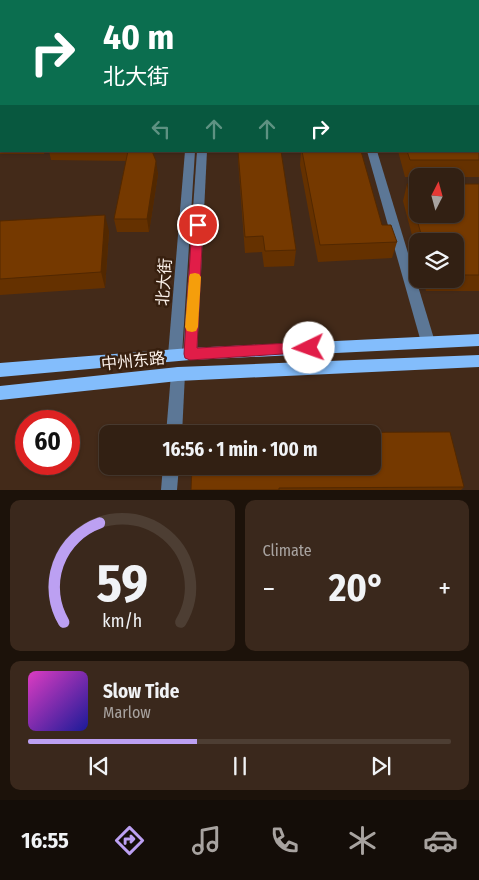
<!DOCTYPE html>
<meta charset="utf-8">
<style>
:root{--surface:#322013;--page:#3a281c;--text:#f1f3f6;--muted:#a8a3a0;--line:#4d3e33;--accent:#bca0f2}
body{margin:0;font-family:"Fira Sans Condensed","Noto Sans SC",sans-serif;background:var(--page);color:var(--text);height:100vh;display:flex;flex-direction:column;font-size:19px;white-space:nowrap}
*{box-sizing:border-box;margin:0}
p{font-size:16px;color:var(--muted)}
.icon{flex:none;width:28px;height:28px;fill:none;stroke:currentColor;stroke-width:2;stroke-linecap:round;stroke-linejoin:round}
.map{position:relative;height:490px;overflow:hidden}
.panel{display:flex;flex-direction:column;gap:10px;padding:10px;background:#1c120a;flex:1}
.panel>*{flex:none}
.top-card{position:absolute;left:0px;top:0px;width:480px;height:152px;box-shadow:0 1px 4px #0004,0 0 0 1px var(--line);background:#0b6e4f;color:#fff;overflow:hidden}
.needle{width:32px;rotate:6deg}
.buttons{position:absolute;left:409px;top:168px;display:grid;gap:10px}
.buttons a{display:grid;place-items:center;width:55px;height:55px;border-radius:10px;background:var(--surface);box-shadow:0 1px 4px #0004,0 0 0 1px var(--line);font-size:25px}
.speed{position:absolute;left:15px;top:410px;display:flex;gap:10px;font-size:25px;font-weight:700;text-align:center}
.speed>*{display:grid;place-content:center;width:65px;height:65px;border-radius:50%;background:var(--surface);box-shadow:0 1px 4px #0004,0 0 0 1px var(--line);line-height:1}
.speed .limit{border:8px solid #d22;background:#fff;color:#111}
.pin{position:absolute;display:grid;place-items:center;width:42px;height:42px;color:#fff;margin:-21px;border:2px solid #fff;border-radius:50%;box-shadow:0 1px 5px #0007}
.me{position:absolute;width:55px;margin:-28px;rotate:267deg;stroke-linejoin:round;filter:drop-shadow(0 0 4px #0008)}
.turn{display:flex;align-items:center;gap:18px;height:105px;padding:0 20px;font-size:22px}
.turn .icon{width:65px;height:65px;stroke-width:2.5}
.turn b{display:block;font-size:35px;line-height:42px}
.lanes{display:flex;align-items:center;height:48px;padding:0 20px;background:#0003;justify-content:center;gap:25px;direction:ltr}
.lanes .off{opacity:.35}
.big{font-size:38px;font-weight:700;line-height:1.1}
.panel .tile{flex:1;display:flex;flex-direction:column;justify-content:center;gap:8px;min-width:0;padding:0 18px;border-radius:10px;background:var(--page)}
.panel .dial{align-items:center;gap:0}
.dial svg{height:130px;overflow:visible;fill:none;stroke:var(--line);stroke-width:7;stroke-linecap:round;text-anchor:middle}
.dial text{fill:var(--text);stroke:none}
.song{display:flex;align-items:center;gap:15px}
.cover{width:60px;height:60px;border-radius:8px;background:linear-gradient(135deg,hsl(310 70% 55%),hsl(240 70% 35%))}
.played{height:5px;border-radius:2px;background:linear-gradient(90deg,var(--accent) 40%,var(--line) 40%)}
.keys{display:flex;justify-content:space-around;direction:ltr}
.heat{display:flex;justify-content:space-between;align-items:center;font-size:28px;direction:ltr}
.panel .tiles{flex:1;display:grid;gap:10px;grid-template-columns:1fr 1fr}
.tile:last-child{grid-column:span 2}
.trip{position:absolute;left:99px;top:425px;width:282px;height:50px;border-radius:10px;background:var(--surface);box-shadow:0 1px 4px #0004,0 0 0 1px var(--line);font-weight:700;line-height:50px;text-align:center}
.tab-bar{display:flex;height:80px;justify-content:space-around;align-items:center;background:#140d08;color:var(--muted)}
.tab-bar .icon{width:35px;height:35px}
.tab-bar .active{color:var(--accent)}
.tab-bar b{font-size:22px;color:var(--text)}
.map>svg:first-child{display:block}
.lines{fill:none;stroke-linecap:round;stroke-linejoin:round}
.minor{fill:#5c7796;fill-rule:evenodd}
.major{fill:#83bdfc;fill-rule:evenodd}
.wall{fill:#653100}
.shaded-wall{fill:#522800}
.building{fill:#753900;stroke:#522800}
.route{fill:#e11d48;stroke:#92132f}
.slow{fill:#f59e0b}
.labels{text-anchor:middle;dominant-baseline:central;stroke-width:5;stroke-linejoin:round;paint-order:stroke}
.street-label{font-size:16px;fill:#fdf3ec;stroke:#38200f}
</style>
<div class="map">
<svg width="479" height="490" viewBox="0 0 479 490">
<rect width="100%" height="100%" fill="#432a19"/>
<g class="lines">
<g class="minor">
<rect x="198" y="0" width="8" height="1"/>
<rect x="207" y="0" width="8" height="1"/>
<rect x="323" y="0" width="8" height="1"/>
<path d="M 185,151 L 195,151 L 182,355 L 180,359 L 175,361 L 170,359 L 168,355 Z"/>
<path d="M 197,151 L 207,151 L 197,354 L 195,358 L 190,360 L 185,358 L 183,354 Z"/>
<path d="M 367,151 L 377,151 L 435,342 L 433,346 L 428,348 L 423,346 L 421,342 Z"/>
<path d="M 178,367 L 183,369 L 185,374 L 182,434 L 166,434 L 171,374 L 173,369 Z"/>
<path d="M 163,466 L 179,466 L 177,490 L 161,490 Z"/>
</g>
<g class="major">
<path d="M 479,334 L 479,346 L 190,360 L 0,377 L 0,363 L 190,348 Z"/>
<path d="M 479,355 L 479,367 L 178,381 L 0,400 L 0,386 L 178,367 Z"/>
</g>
</g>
<g class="wall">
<path d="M 0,0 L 1,1 L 1,44 L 0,44 Z"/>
<path d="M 382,0 L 479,0 L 479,38 L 479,1 L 382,1 Z"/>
<rect x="0" y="49" width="1" height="25"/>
<path d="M 0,128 L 1,128 L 1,151 L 45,151 L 44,154 L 0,154 Z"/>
<path d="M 479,132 L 479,177 L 405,177 L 398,151 L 479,151 Z"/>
<path d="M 49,151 L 154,151 L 153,155 L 158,174 L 149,232 L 117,232 L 114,219 L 126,161 L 51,160 Z"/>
<path d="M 238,151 L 281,151 L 296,250 L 294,266 L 264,267 L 262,252 L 245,253 L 238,160 Z"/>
<path d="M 301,151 L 361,151 L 382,225 L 397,242 L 392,258 L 318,262 L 300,165 Z"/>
<path d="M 407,184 L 479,184 L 479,291 L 426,291 L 423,279 L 455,279 L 455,241 L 418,241 L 418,258 L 403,201 Z"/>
<path d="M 0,221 L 109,231 L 105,288 L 0,295 Z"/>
<path d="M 192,466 L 464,487 L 461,490 L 191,490 Z"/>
</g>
<g class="shaded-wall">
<path d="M 5,0 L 13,0 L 12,1 L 4,1 Z"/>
<path d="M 156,161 L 158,174 L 149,232 L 147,219 Z"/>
<path d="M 105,215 L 109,231 L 105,288 L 101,272 Z"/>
</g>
<g class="building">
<path d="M 0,0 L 5,0 L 4,1 L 1,1 L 1,12 L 0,12 Z"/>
<path d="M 19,0 L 35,0 L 34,1 L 19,1 Z"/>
<path d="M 124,0 L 134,0 L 134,1 L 123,1 Z"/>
<rect x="148" y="0" width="24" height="1"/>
<rect x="230" y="0" width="88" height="1"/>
<rect x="339" y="0" width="23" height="1"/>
<rect x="0" y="17" width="1" height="11"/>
<rect x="0" y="49" width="1" height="12"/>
<rect x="0" y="128" width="1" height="13"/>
<path d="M 479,132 L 479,160 L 410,160 L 407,151 L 479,151 Z"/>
<path d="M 128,151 L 152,151 L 156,161 L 147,219 L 114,219 Z"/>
<path d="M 238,151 L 281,151 L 296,250 L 265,251 L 263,236 L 245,237 Z"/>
<path d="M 302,151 L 361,151 L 382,225 L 391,225 L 397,242 L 320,245 Z"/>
<path d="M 407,184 L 418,184 L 418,214 L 455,214 L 455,184 L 479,184 L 479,275 L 455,275 L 455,241 L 423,241 Z"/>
<path d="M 105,215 L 101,272 L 0,279 L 0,221 Z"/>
<path d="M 450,432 L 464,487 L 279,488 L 279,490 L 191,490 L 192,466 L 372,466 L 372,434 L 205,434 L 206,433 Z"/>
</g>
<path class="route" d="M 198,221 L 203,225 L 197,348 L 309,342 L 314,344 L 316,348 L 314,352 L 190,360 L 185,358 L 184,354 L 192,225 Z"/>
<path class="slow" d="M 195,273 L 199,274 L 201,277 L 198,327 L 196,331 L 192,332 L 187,331 L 185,327 L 189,277 L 190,274 Z"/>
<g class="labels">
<g class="street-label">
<text transform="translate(164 282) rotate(-86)">北大街</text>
<text transform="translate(133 361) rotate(-6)">中州东路</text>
</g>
</g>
</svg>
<div class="buttons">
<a><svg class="needle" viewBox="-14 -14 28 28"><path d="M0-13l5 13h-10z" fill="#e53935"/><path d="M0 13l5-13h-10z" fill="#a8a3a0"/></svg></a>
<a><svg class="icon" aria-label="layers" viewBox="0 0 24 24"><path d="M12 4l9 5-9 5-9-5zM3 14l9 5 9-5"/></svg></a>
</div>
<div class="speed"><div class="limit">60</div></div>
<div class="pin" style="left:198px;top:225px;background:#d93025"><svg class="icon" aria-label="arrive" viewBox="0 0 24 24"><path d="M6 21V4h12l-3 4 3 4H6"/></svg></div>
<svg class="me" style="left:309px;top:348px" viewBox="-20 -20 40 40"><circle r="19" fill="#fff"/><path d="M0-13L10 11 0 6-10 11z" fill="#e11d48"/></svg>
<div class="trip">16:56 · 1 min · 100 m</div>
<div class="top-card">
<div class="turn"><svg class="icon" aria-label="right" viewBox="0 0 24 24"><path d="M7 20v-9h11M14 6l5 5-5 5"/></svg><div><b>40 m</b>北大街</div></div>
<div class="lanes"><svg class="icon off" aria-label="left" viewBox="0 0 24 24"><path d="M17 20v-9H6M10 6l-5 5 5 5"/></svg><svg class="icon off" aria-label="ahead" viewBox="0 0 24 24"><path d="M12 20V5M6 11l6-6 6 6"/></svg><svg class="icon off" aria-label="ahead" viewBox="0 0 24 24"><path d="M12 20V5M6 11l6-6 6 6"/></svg><svg class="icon" aria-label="right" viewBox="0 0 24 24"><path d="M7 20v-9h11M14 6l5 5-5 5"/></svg></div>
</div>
</div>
<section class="panel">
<div class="tiles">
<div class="tile dial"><svg viewBox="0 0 100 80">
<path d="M14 69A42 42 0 1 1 86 69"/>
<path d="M14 69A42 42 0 0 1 36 8" stroke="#bca0f2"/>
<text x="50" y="56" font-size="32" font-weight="700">59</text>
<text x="50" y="72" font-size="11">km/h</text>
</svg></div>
<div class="tile"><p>Climate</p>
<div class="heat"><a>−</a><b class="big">20°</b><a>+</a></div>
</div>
<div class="tile">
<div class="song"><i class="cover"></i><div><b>Slow Tide</b><p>Marlow</p></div></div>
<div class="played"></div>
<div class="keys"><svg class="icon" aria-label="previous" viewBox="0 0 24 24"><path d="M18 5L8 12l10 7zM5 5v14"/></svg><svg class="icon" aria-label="pause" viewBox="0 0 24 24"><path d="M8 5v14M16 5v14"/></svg><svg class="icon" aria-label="next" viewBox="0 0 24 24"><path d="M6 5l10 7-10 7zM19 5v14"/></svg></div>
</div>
</div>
</section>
<nav class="tab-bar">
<b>16:55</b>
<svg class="icon active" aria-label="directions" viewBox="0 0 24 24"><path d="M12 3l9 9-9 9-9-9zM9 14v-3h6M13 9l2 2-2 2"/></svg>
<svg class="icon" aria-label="music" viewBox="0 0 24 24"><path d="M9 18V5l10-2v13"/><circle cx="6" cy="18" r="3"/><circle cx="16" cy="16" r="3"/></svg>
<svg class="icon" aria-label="phone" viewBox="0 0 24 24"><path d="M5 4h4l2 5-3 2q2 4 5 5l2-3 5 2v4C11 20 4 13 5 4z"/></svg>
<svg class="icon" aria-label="climate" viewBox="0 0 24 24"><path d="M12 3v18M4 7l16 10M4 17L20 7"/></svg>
<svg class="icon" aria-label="car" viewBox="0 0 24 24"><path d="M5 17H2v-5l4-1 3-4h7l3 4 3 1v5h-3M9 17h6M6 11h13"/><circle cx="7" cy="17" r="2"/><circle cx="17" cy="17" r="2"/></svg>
</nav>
